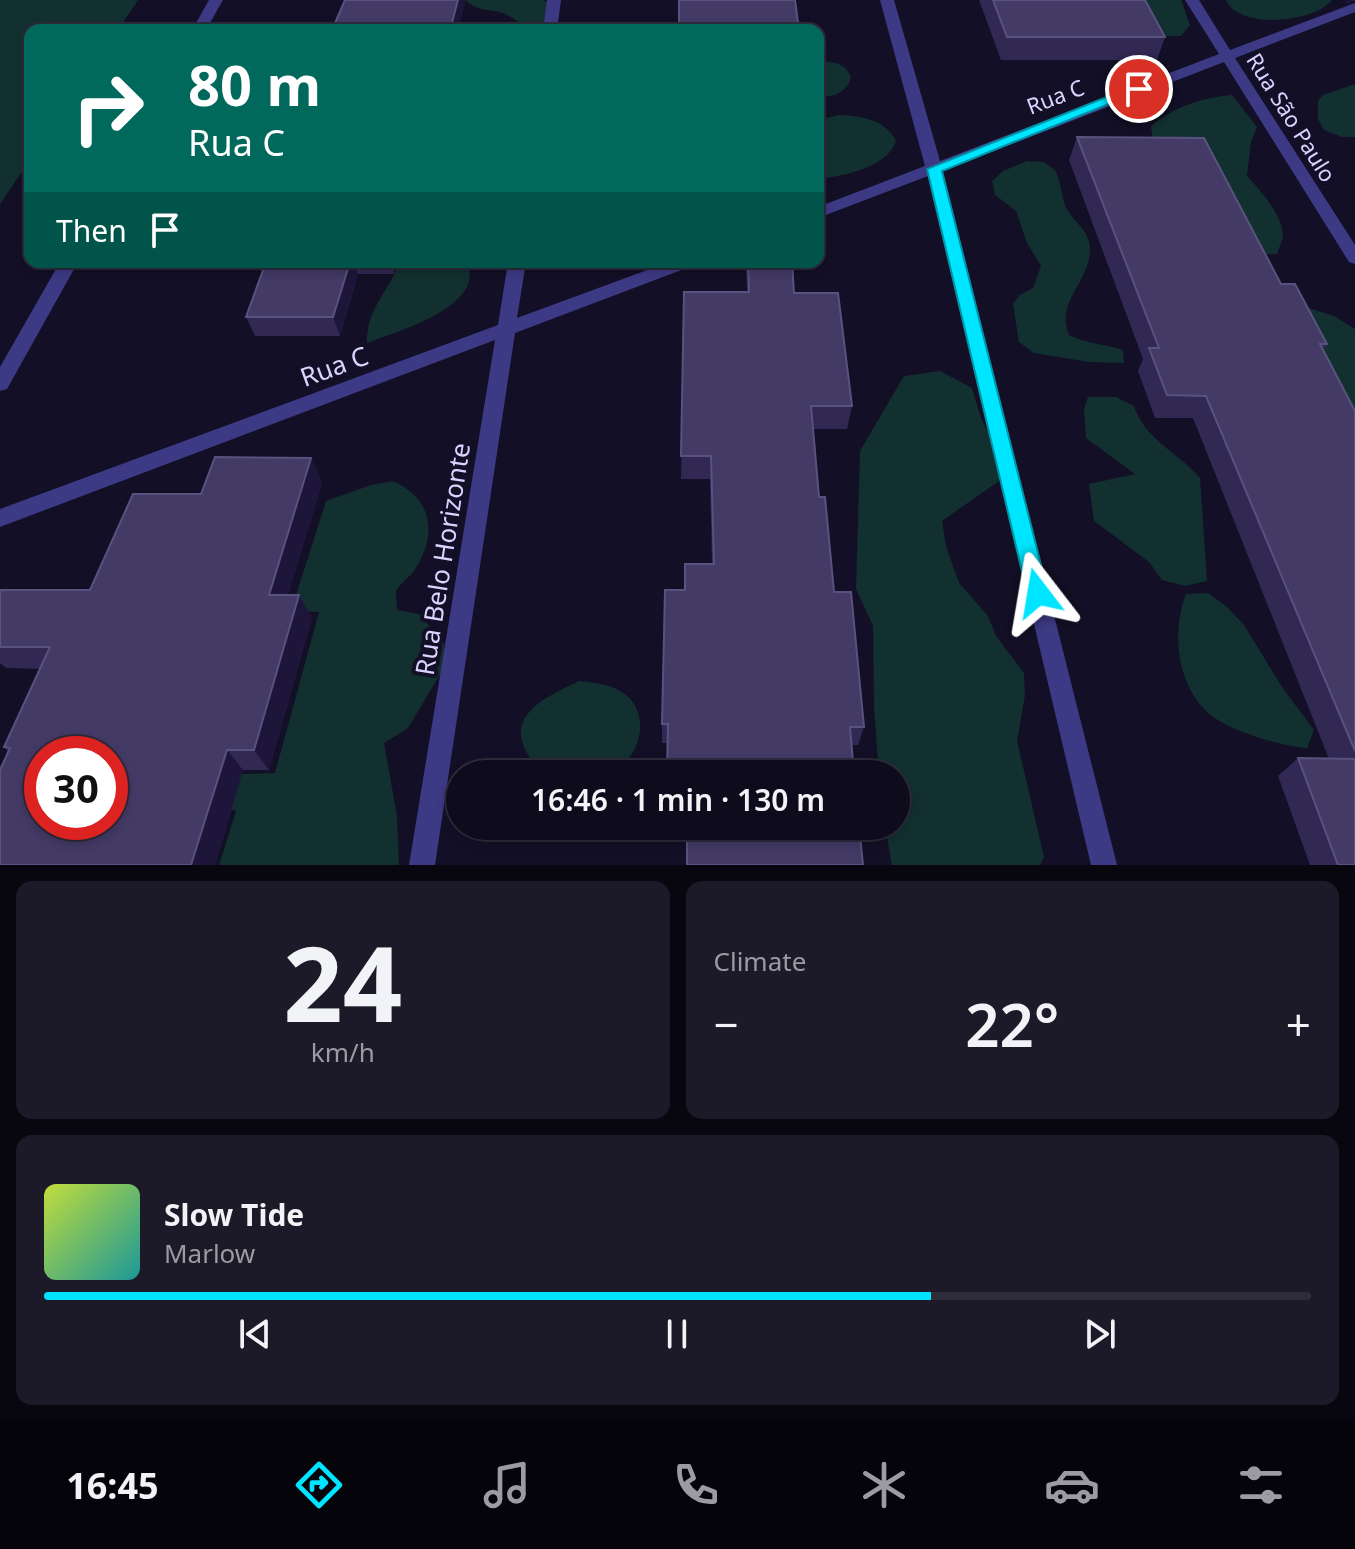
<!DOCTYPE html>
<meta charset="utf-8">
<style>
:root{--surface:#0e0b1c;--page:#1c1929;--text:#f1f3f6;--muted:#9b9ba3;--line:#2e2b3b;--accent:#00e5ff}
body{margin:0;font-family:"Noto Sans",sans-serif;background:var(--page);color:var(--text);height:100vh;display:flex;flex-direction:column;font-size:30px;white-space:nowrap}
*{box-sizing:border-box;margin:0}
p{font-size:26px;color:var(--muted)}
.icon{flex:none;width:44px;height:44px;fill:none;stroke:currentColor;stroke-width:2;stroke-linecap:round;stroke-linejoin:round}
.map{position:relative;height:865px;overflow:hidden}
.drawer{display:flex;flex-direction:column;gap:16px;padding:16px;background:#08060f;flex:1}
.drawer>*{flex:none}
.guide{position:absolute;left:24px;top:24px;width:800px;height:244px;border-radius:16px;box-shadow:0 4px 12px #0003,0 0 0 2px var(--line);background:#00695c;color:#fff;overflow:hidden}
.speed{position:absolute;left:24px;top:736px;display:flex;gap:16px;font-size:40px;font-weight:700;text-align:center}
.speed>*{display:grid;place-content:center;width:104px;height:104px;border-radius:50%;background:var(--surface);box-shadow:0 4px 12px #0003,0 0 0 2px var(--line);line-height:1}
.speed .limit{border:12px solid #d22;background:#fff;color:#111}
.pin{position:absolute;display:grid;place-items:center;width:68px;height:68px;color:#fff;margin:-34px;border:4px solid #fff;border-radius:50%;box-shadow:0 2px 8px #0007}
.me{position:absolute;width:88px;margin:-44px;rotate:346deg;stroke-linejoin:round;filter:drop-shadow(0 0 6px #0008)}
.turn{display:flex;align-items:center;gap:28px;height:168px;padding:0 32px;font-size:36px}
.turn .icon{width:104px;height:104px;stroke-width:2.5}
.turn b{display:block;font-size:56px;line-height:68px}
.then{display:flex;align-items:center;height:76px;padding:0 32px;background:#0003;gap:16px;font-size:30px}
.big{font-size:60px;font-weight:600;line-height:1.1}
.drawer .tile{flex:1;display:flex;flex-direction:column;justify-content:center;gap:12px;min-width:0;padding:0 28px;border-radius:16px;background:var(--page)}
.drawer .dial{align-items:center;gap:0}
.dial b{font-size:104px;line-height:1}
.song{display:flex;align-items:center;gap:24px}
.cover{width:96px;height:96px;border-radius:12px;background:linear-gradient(135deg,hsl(70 70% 55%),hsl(180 70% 35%))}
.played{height:8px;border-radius:4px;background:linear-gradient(90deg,var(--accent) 70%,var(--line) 70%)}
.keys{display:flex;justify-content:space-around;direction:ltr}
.heat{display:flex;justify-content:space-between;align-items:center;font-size:44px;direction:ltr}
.drawer .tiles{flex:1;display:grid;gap:16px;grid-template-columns:1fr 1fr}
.tile:last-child{grid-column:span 2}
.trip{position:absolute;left:446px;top:760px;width:464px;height:80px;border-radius:40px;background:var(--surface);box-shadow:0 4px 12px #0003,0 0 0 2px var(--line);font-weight:600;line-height:80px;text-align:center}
.menu{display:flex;height:128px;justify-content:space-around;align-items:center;background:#06040b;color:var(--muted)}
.menu .icon{width:56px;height:56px}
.menu .current{color:var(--accent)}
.menu b{font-size:36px;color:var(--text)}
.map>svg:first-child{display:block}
.green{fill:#12302f}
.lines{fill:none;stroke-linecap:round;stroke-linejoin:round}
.minor{fill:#3d3a85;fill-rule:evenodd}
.wall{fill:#312854}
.shaded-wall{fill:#1d163a}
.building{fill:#433a66;stroke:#5a527e;stroke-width:2;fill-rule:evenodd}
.route{fill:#00e5ff;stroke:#0095a6;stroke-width:2}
.labels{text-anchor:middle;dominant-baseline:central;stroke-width:8;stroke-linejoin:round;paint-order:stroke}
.far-street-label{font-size:22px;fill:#d9d4ff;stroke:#130f26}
.street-label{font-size:26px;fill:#d9d4ff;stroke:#130f26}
</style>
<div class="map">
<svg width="1355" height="865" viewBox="0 0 1355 865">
<rect width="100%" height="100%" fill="#130f26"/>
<g class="green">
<path d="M 0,0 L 138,0 L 118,30 L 30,30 L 30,160 L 0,204 Z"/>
<path d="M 466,0 L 543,0 L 547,2 L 549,20 C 533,39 523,24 509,16 C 495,7 478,14 466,0 Z"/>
<path d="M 1126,0 L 1181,0 L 1190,25 L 1181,36 L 1155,36 Z"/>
<path d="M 1226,0 L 1332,0 C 1314,23 1239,30 1226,0 Z"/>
<path d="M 818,62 C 832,60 847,64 851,78 C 845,94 834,97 818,97 Z"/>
<path d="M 1355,84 L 1355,137 L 1342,137 L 1324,130 L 1318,119 L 1318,101 L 1323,95 Z"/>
<path d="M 1232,95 L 1257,127 L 1251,142 L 1247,176 C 1261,191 1282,214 1283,236 C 1283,241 1278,249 1277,254 L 1244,255 L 1153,143 L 1151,126 C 1175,106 1202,98 1232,95 Z"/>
<path d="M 839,115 C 861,116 885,119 896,141 C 887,168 843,176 818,179 L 818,120 Z"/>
<path d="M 1027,161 L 1043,162 L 1055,170 C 1061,181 1061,193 1065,205 C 1072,222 1089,228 1090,248 C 1091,281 1055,301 1069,335 C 1087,344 1105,344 1123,350 L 1124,363 L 1089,362 L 1034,353 L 1019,342 L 1013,304 L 1020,295 L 1033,288 L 1041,266 L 1027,243 L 1016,211 L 995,195 L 992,181 L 1003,171 Z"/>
<path d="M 399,262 L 467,262 C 487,307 395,332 367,343 C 366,308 390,291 399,262 Z"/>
<path d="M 1296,304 L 1334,316 L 1355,329 L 1355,453 Z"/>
<path d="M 940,371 L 972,388 L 981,418 L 996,448 L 999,481 L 942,521 L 946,546 L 959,583 L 988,616 L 996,636 L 1024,673 L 1025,695 L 1017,741 L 1044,857 L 1040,865 L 892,865 L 891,860 L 885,826 L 896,826 L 896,774 L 879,774 L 874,708 L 873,626 L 856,589 L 860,451 L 904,376 Z"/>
<path d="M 1088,397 L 1116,397 L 1134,406 C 1145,440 1178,452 1200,478 L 1207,581 L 1185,586 L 1162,580 L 1149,562 L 1094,521 L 1089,484 L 1135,474 L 1086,438 L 1084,409 Z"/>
<path d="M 393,481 C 433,499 438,535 414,571 C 410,577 400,583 397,590 C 395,595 397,604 397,610 L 419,614 L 431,628 L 444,643 L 445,666 L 408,728 L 384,743 L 397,816 L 399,865 L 219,865 L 236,811 L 201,798 L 214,775 L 275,773 L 319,612 L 291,611 L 326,501 L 371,485 Z"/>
<path d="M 1208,593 L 1227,607 L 1244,625 L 1282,687 L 1314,730 L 1307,748 C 1280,746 1224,730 1205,710 C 1176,680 1172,631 1186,594 Z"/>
<path d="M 579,681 C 596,683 611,684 625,694 C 653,716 639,763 608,773 C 600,776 587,774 578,774 C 569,774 556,776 547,774 C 537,771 532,762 527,753 C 504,713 551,695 579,681 Z"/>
</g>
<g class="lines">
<g class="minor">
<path d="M 209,0 L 223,0 L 206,30 L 192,30 Z"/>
<path d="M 547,0 L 561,0 L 557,30 L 543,30 Z"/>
<path d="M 880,0 L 894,0 L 940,161 L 1219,54 L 1185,0 L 1199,0 L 1230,50 L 1355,3 L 1355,12 L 1235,58 L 1355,245 L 1355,264 L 1349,262 L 1224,62 L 942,171 L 1117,865 L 1091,865 L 928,176 L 818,218 L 818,207 L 925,166 Z"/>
<path d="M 60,262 L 78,262 L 7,389 L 0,391 L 0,367 Z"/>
<path d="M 508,262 L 526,262 L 517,318 L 669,262 L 695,262 L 692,266 L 515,333 L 435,865 L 409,865 L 495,340 L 0,527 L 0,509 L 498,325 Z"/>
</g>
</g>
<g class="wall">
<path d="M 979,0 L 1145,0 L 1165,37 L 1157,60 L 1001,60 Z"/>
<path d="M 1077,137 L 1281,284 L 1327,344 L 1323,350 L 1355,411 L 1355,865 L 1310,865 L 1278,776 L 1298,758 L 1329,759 L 1193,418 L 1155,418 L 1138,371 L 1143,359 L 1069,160 Z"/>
<path d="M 266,262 L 397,262 L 394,274 L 358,274 L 340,336 L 255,336 L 246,317 Z"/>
<path d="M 746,262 L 792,262 L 794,293 L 852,406 L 847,429 L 813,429 L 819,497 L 834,592 L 864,727 L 858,745 L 662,743 L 662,724 L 685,590 L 712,564 L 710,479 L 681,479 L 684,292 L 747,292 Z"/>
<path d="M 311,458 L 322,483 L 288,595 L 299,595 L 312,618 L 269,770 L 243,770 L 215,865 L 0,865 L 8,751 L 4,747 L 40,669 L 6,668 L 0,663 L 0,590 L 90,590 Z"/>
</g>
<g class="shaded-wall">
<path d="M 458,0 L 466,0 L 458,30 L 450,30 Z"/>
<path d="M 1347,0 L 1355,0 L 1355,1 L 1345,4 Z"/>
<path d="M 350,262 L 355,262 L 358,274 L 340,336 L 333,317 Z"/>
<path d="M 390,262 L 397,262 L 394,274 Z"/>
<path d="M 311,458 L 322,483 L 282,617 L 269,595 Z"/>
<path d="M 299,595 L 312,618 L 269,770 L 254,750 Z"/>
<path d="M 227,750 L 243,770 L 215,865 L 191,865 Z"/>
</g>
<g class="building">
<path d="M 345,0 L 458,0 L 450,30 L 332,30 Z"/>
<path d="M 679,0 L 795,0 L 799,30 L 679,30 Z"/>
<path d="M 993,0 L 1145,0 L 1165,37 L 1007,37 Z"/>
<path d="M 1077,137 L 1204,138 L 1281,284 L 1295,284 L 1327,344 L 1320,344 L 1355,411 L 1355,751 L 1206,396 L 1167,395 L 1149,348 L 1159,348 Z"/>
<path d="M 266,262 L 350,262 L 333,317 L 246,317 Z"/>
<path d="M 748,262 L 792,262 L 794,293 L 838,293 L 852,406 L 811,406 L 819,497 L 825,497 L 834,592 L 851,592 L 864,727 L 850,727 L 854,774 L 667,774 L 668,724 L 662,724 L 665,590 L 685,590 L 685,564 L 714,564 L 711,456 L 681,456 L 684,292 L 749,292 Z"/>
<path d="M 215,457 L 311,458 L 269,595 L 299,595 L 254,750 L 227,750 L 191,865 L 0,865 L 0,770 L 10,748 L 4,747 L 50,647 L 0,647 L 0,590 L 90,590 L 133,494 L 201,494 ZM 42,754 L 110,754 L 110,822 L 42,822 Z"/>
<path d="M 1298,758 L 1355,759 L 1355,865 L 1338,865 Z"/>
<path d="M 687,826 L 859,826 L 863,865 L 687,865 Z"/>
</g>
<path class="route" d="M 1134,86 L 1146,89 L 942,171 L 1048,593 L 1045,599 L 1038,602 L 1030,599 L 1027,593 L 927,169 Z"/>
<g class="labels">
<g class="far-street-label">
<text transform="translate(1055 96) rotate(-21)">Rua C</text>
<text transform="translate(1292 117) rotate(58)">Rua São Paulo</text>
</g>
<g class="street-label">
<text transform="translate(334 366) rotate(-20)">Rua C</text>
<text transform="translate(442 559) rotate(-81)">Rua Belo Horizonte</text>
</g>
</g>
</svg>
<div class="speed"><div class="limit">30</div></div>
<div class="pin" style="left:1139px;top:89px;background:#d93025"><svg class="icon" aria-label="arrive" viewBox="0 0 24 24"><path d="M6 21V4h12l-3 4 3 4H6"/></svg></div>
<svg class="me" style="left:1038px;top:593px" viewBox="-20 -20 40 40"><path d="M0-17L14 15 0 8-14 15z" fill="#00e5ff" stroke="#fff" stroke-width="4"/></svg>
<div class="trip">16:46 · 1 min · 130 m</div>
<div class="guide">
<div class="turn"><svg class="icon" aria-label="right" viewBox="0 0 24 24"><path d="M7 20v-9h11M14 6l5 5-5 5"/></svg><div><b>80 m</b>Rua C</div></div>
<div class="then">Then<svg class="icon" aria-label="arrive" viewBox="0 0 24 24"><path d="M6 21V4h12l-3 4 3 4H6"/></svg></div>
</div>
</div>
<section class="drawer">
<div class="tiles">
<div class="tile dial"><b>24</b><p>km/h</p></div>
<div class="tile"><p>Climate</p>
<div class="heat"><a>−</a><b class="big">22°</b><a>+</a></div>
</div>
<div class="tile">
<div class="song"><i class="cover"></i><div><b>Slow Tide</b><p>Marlow</p></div></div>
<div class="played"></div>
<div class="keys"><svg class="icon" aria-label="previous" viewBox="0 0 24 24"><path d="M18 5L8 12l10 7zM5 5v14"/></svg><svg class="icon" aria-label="pause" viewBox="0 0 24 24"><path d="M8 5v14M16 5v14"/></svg><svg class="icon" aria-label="next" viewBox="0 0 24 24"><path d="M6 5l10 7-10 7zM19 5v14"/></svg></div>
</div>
</div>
</section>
<nav class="menu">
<b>16:45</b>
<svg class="icon current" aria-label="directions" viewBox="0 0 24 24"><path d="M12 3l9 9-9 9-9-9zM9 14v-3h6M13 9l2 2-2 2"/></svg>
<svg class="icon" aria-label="music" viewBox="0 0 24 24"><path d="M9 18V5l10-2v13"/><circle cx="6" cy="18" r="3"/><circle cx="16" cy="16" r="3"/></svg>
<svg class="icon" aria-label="phone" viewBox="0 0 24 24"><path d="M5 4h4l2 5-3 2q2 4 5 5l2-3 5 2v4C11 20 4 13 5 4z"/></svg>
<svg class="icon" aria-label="climate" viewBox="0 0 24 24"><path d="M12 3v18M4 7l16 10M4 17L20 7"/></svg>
<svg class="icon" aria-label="car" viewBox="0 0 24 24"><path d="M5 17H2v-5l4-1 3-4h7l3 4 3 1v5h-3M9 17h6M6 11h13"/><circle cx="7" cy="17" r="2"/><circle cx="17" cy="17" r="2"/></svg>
<svg class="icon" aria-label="filters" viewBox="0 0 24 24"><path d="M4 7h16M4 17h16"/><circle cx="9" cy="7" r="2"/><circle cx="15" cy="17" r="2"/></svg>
</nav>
